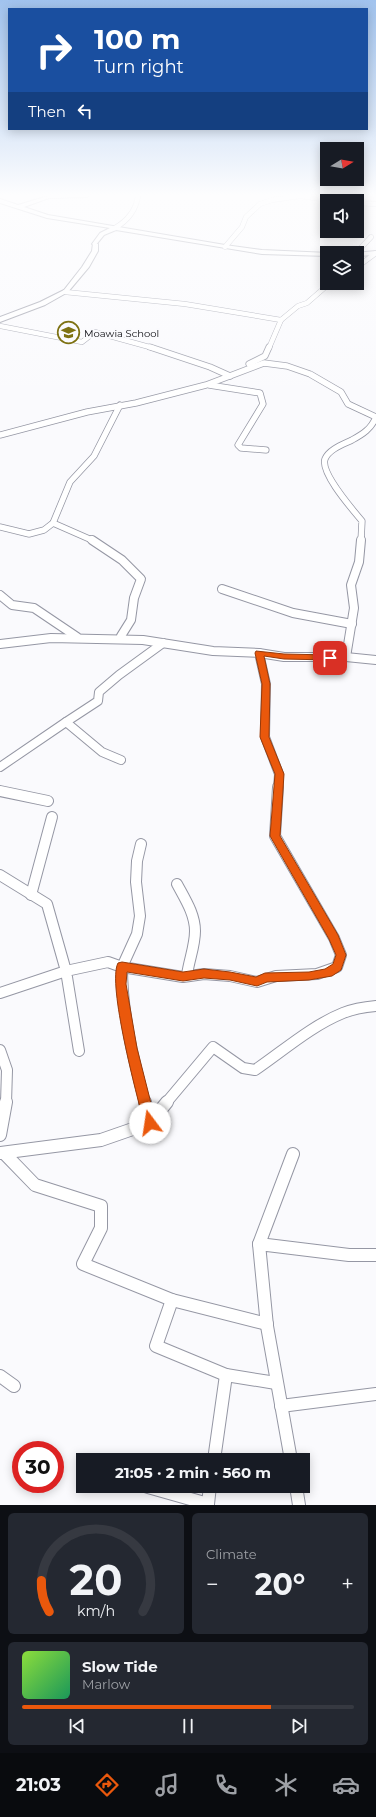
<!DOCTYPE html>
<meta charset="utf-8">
<style>
:root{--surface:#171b24;--page:#242831;--text:#f1f3f6;--muted:#9ea1a6;--line:#363941;--accent:#ea580c}
body{margin:0;font-family:Montserrat,sans-serif;background:var(--page);color:var(--text);height:100vh;display:flex;flex-direction:column;font-size:15px;white-space:nowrap}
*{box-sizing:border-box;margin:0}
p{font-size:13px;color:var(--muted)}
.icon{flex:none;width:22px;height:22px;fill:none;stroke:currentColor;stroke-width:2;stroke-linecap:round;stroke-linejoin:round}
.map{position:relative;height:1505px;overflow:hidden}
.details{display:flex;flex-direction:column;gap:8px;padding:8px;background:#0d0f14;flex:1}
.details>*{flex:none}
.guide{position:absolute;left:8px;top:8px;width:360px;height:122px;border-radius:0px;box-shadow:0 2px 10px #0003;background:#1a4fa0;color:#fff;overflow:hidden}
.needle{width:26px;rotate:79deg}
.controls{position:absolute;left:320px;top:142px;display:grid;gap:8px}
.controls a{display:grid;place-items:center;width:44px;height:44px;border-radius:0px;background:var(--surface);box-shadow:0 2px 10px #0003;font-size:20px}
.speed{position:absolute;left:12px;top:1441px;display:flex;gap:8px;font-size:20px;font-weight:700;text-align:center}
.speed>*{display:grid;place-content:center;width:52px;height:52px;border-radius:50%;background:var(--surface);box-shadow:0 2px 10px #0003;line-height:1}
.speed .limit{border:6px solid #d22;background:#fff;color:#111}
.pin{position:absolute;display:grid;place-items:center;width:34px;height:34px;color:#fff;margin:-17px;border-radius:8px;box-shadow:0 2px 6px #0006}
.me{position:absolute;width:44px;margin:-22px;rotate:346deg;stroke-linejoin:round;filter:drop-shadow(0 0 3px #0008)}
.turn{display:flex;align-items:center;gap:14px;height:84px;padding:0 20px;font-size:18px}
.turn .icon{width:52px;height:52px;stroke-width:2.5}
.turn b{display:block;font-size:28px;line-height:34px}
.then{display:flex;align-items:center;height:38px;padding:0 20px;background:#0003;gap:8px;font-size:15px}
.big{font-size:30px;font-weight:700;line-height:1.1}
.details .card{flex:1;display:flex;flex-direction:column;justify-content:center;gap:6px;min-width:0;padding:0 14px;border-radius:6px;background:var(--page)}
.details .dial{align-items:center;gap:0}
.dial svg{height:104px;overflow:visible;fill:none;stroke:var(--line);stroke-width:7;stroke-linecap:round;text-anchor:middle}
.dial text{fill:var(--text);stroke:none}
.song{display:flex;align-items:center;gap:12px}
.cover{width:48px;height:48px;border-radius:6px;background:linear-gradient(135deg,hsl(90 70% 55%),hsl(150 70% 35%))}
.played{height:4px;border-radius:2px;background:linear-gradient(90deg,var(--accent) 75%,var(--line) 75%)}
.keys{display:flex;justify-content:space-around;direction:ltr}
.heat{display:flex;justify-content:space-between;align-items:center;font-size:22px;direction:ltr}
.details .tiles{flex:1;display:grid;gap:8px;grid-template-columns:1fr 1fr}
.card:last-child{grid-column:span 2}
.trip{position:absolute;left:76px;top:1453px;width:234px;height:40px;border-radius:0px;background:var(--surface);box-shadow:0 2px 10px #0003;font-weight:700;line-height:40px;text-align:center}
.dock{display:flex;height:64px;justify-content:space-around;align-items:center;background:#090b0e;color:var(--muted)}
.dock .icon{width:28px;height:28px}
.dock .current{color:var(--accent)}
.dock b{font-size:18px;color:var(--text)}
.map>svg:first-child{display:block}
.lines{fill:none;stroke-linecap:round;stroke-linejoin:round}
.minor-far4-casing{stroke:#9597a4;stroke-width:5.5}
.minor-far3-casing{stroke:#9597a4;stroke-width:7}
.minor-far2-casing{stroke:#9597a4;stroke-width:10}
.minor-far1-casing{stroke:#9597a4;stroke-width:12}
.minor-casing{stroke:#9597a4;stroke-width:14}
.tertiary-casing{stroke:#9597a4;stroke-width:2}
.secondary-casing{stroke:#9597a4;stroke-width:2}
.minor-far4{stroke:#fff;stroke-width:4.5}
.minor-far3{stroke:#fff;stroke-width:5.5}
.minor-far2{stroke:#fff;stroke-width:8}
.minor-far1{stroke:#fff;stroke-width:10}
.minor{stroke:#fff;stroke-width:12}
.tertiary{fill:#fff;fill-rule:evenodd}
.secondary{fill:#fff;fill-rule:evenodd}
.route{fill:#ea580c;stroke:#983908}
.labels{text-anchor:middle;dominant-baseline:central;stroke-width:4;stroke-linejoin:round;paint-order:stroke}
.far-poi-label{font-size:10px;fill:#0d0d12;stroke:#fafafd;text-anchor:start}
</style>
<div class="map">
<svg width="376" height="1505" viewBox="0 0 376 1505">
<rect width="100%" height="100%" fill="#fafafd"/>
<g class="lines">
<defs>
<g id="minor-far4">
<path d="M 300,196 L 338,201"/>
<path d="M 357,203 L 376,204"/>
<path d="M 115,228 C 127,221 136,210 138,196"/>
<path d="M 225,247 L 242,227 L 246,217 L 260,204 L 272,200 L 300,196"/>
<path d="M 356,253 L 371,237"/>
<path d="M 357,267 L 376,253"/>
<path d="M 65,292 L 185,304 L 281,320"/>
<path d="M 0,326 L 82,342 L 95,332 L 153,348"/>
<path d="M 269,348 L 281,320 L 298,306 L 307,303 L 330,283"/>
</g>
<g id="minor-far3">
<path d="M 150,347 L 210,367 L 230,376"/>
<path d="M 249,364 L 265,356 L 269,347"/>
<path d="M 209,385 L 260,393 L 263,404 L 238,445 L 241,448 L 266,450"/>
<path d="M 0,435 L 87,412 L 136,403 L 206,385 L 264,363 L 287,366 L 310,374 L 341,392 L 348,404 L 376,417 C 371,429 363,434 352,440 C 344,444 329,449 325,459 C 320,473 353,510 362,521 L 361,541"/>
<path d="M 53,523 L 94,541"/>
<path d="M 0,527 L 29,534 L 44,530 L 53,523 L 70,482 L 94,456 L 120,405"/>
</g>
<g id="minor-far2">
<path d="M 92,540 L 122,560 L 141,579 L 134,598 L 131,620 L 121,636 L 121,639"/>
<path d="M 222,589 L 293,613 L 352,624"/>
<path d="M 0,595 L 12,605 L 34,608 L 77,637"/>
<path d="M 0,644 L 51,638 L 143,640 L 213,651 L 259,653 L 284,657 L 346,657 L 376,660"/>
<path d="M 259,653 L 266,684 L 265,737 L 279,774 L 278,788"/>
<path d="M 346,657 L 354,608 L 351,585 L 359,562 L 361,540"/>
<path d="M 66,722 L 98,701 L 99,692 L 119,675 L 163,643"/>
<path d="M 0,767 L 66,722 L 102,752 L 121,760"/>
</g>
<g id="minor-far1">
<path d="M 0,791 L 48,801"/>
<path d="M 141,844 L 137,861 L 136,882 L 140,916 L 137,934 L 122,967 L 183,977 L 204,974 L 230,976 L 257,982 L 276,976 L 317,974 L 337,967 L 341,955 L 334,938 L 275,836 L 278,787"/>
<path d="M 0,875 L 47,904 L 66,971 L 0,993"/>
<path d="M 177,884 C 185,899 195,914 195,931 C 195,946 189,960 187,975"/>
<path d="M 31,895 L 52,817"/>
<path d="M 0,1050 L 7,1070 L 6,1103"/>
<path d="M 79,1051 L 66,971 L 108,962 L 122,967 C 122,1014 133,1058 145,1103"/>
<path d="M 166,1103 L 213,1047 L 243,1068 L 255,1070 C 283,1051 311,1026 343,1013 C 353,1009 365,1007 376,1006"/>
</g>
<g id="minor">
<path d="M 145,1102 L 150,1123"/>
<path d="M 0,1135 L 6,1102"/>
<path d="M 0,1153 L 101,1140 L 150,1123 L 167,1102"/>
<path d="M 4,1153 L 35,1185 L 101,1206 L 101,1228 L 83,1264 L 172,1300 L 267,1324"/>
<path d="M 259,1244 L 293,1154"/>
<path d="M 172,1300 L 156,1346 L 226,1375 L 276,1383"/>
<path d="M 0,1376 L 14,1386"/>
<path d="M 281,1406 L 376,1394"/>
<path d="M 214,1460 L 226,1375"/>
<path d="M 291,1460 L 267,1326 L 259,1244 L 349,1255 L 376,1255"/>
<path d="M 296,1486 L 299,1505"/>
<path d="M 148,1487 L 208,1504 L 210,1486"/>
</g>
<g id="tertiary">
<path d="M 48,196 L 88,196 L 86,197 L 49,198 L 24,207 L 48,215 L 225,245 L 262,250 L 329,253 L 327,253 L 327,256 L 262,254 L 116,230 L 104,235 L 95,246 L 92,244 L 100,233 L 110,228 L 47,218 L 0,203 L 0,199 L 18,205 Z"/>
<path d="M 376,251 L 376,255 L 357,256 L 357,253 L 355,253 Z"/>
</g>
<path id="secondary" d="M 93,243 L 98,244 L 98,251 L 89,267 L 68,292 L 45,305 L 0,322 L 0,317 L 40,302 L 64,290 L 82,267 L 92,251 Z"/>
</defs>
<use href="#minor-far4" class="minor-far4-casing"/>
<use href="#minor-far3" class="minor-far3-casing"/>
<use href="#minor-far2" class="minor-far2-casing"/>
<use href="#minor-far1" class="minor-far1-casing"/>
<use href="#minor" class="minor-casing"/>
<use href="#tertiary" class="tertiary-casing"/>
<use href="#secondary" class="secondary-casing"/>
<use href="#minor-far4" class="minor-far4"/>
<use href="#minor-far3" class="minor-far3"/>
<use href="#minor-far2" class="minor-far2"/>
<use href="#minor-far1" class="minor-far1"/>
<use href="#minor" class="minor"/>
<use href="#tertiary" class="tertiary"/>
<use href="#secondary" class="secondary"/>
</g>
<linearGradient id="sky" x2="0" y2="1"><stop stop-color="#a1c3ee"/><stop offset="0.48" stop-color="#fdfdfe"/><stop offset="1" stop-color="#fdfdfe" stop-opacity="0"/></linearGradient>
<rect width="376" height="406" fill="url(#sky)"/>
<path class="route" d="M 256,651 L 284,654 L 330,655 L 335,658 L 330,660 L 284,659 L 264,656 L 270,684 L 269,737 L 284,774 L 280,836 L 338,935 L 346,955 L 341,970 L 332,976 L 309,980 L 267,982 L 257,986 L 230,980 L 204,978 L 183,981 L 127,972 L 126,984 L 137,1048 L 156,1123 L 154,1127 L 150,1128 L 146,1127 L 144,1123 C 137,1096 107,984 118,963 L 122,962 L 183,972 L 204,969 L 230,972 L 256,977 L 265,973 L 309,972 L 325,969 L 333,964 L 336,955 L 329,939 L 270,836 L 275,774 L 260,737 L 262,684 L 255,653 Z"/>
<defs>
<symbol id="school-ring" viewBox="-11 -11 22 22"><circle r="9.5" fill="#fafafd" stroke="#7e7213" stroke-width="1.5"/><path d="M0-5L7-2L0 1L-7-2ZM-4 1L0 2.5L4 1V4Q0 6-4 4Z" fill="#7e7213"/></symbol>
</defs>
<g fill-rule="evenodd">
<use href="#school-ring" x="56" y="320" width="25" height="25"/>
</g>
<g class="labels">
<g class="far-poi-label">
<text x="84" y="333">Moawia School</text>
</g>
</g>
</svg>
<div class="controls">
<a><svg class="needle" viewBox="-14 -14 28 28"><path d="M0-13l5 13h-10z" fill="#e53935"/><path d="M0 13l5-13h-10z" fill="#9ea1a6"/></svg></a>
<a><svg class="icon" aria-label="sound" viewBox="0 0 24 24"><path d="M4 9h4l5-4v14l-5-4H4zM17 9q2 3 0 6"/></svg></a>
<a><svg class="icon" aria-label="layers" viewBox="0 0 24 24"><path d="M12 4l9 5-9 5-9-5zM3 14l9 5 9-5"/></svg></a>
</div>
<div class="speed"><div class="limit">30</div></div>
<div class="pin" style="left:330px;top:658px;background:#d93025"><svg class="icon" aria-label="arrive" viewBox="0 0 24 24"><path d="M6 21V4h12l-3 4 3 4H6"/></svg></div>
<svg class="me" style="left:150px;top:1123px" viewBox="-20 -20 40 40"><circle r="19" fill="#fff"/><path d="M0-13L10 11 0 6-10 11z" fill="#ea580c"/></svg>
<div class="trip">21:05 · 2 min · 560 m</div>
<div class="guide">
<div class="turn"><svg class="icon" aria-label="right" viewBox="0 0 24 24"><path d="M7 20v-9h11M14 6l5 5-5 5"/></svg><div><b>100 m</b>Turn right</div></div>
<div class="then">Then<svg class="icon" aria-label="left" viewBox="0 0 24 24"><path d="M17 20v-9H6M10 6l-5 5 5 5"/></svg></div>
</div>
</div>
<section class="details">
<div class="tiles">
<div class="card dial"><svg viewBox="0 0 100 80">
<path d="M14 69A42 42 0 1 1 86 69"/>
<path d="M14 69A42 42 0 0 1 8 45" stroke="#ea580c"/>
<text x="50" y="56" font-size="32" font-weight="700">20</text>
<text x="50" y="72" font-size="11">km/h</text>
</svg></div>
<div class="card"><p>Climate</p>
<div class="heat"><a>−</a><b class="big">20°</b><a>+</a></div>
</div>
<div class="card">
<div class="song"><i class="cover"></i><div><b>Slow Tide</b><p>Marlow</p></div></div>
<div class="played"></div>
<div class="keys"><svg class="icon" aria-label="previous" viewBox="0 0 24 24"><path d="M18 5L8 12l10 7zM5 5v14"/></svg><svg class="icon" aria-label="pause" viewBox="0 0 24 24"><path d="M8 5v14M16 5v14"/></svg><svg class="icon" aria-label="next" viewBox="0 0 24 24"><path d="M6 5l10 7-10 7zM19 5v14"/></svg></div>
</div>
</div>
</section>
<nav class="dock">
<b>21:03</b>
<svg class="icon current" aria-label="directions" viewBox="0 0 24 24"><path d="M12 3l9 9-9 9-9-9zM9 14v-3h6M13 9l2 2-2 2"/></svg>
<svg class="icon" aria-label="music" viewBox="0 0 24 24"><path d="M9 18V5l10-2v13"/><circle cx="6" cy="18" r="3"/><circle cx="16" cy="16" r="3"/></svg>
<svg class="icon" aria-label="phone" viewBox="0 0 24 24"><path d="M5 4h4l2 5-3 2q2 4 5 5l2-3 5 2v4C11 20 4 13 5 4z"/></svg>
<svg class="icon" aria-label="climate" viewBox="0 0 24 24"><path d="M12 3v18M4 7l16 10M4 17L20 7"/></svg>
<svg class="icon" aria-label="car" viewBox="0 0 24 24"><path d="M5 17H2v-5l4-1 3-4h7l3 4 3 1v5h-3M9 17h6M6 11h13"/><circle cx="7" cy="17" r="2"/><circle cx="17" cy="17" r="2"/></svg>
</nav>
